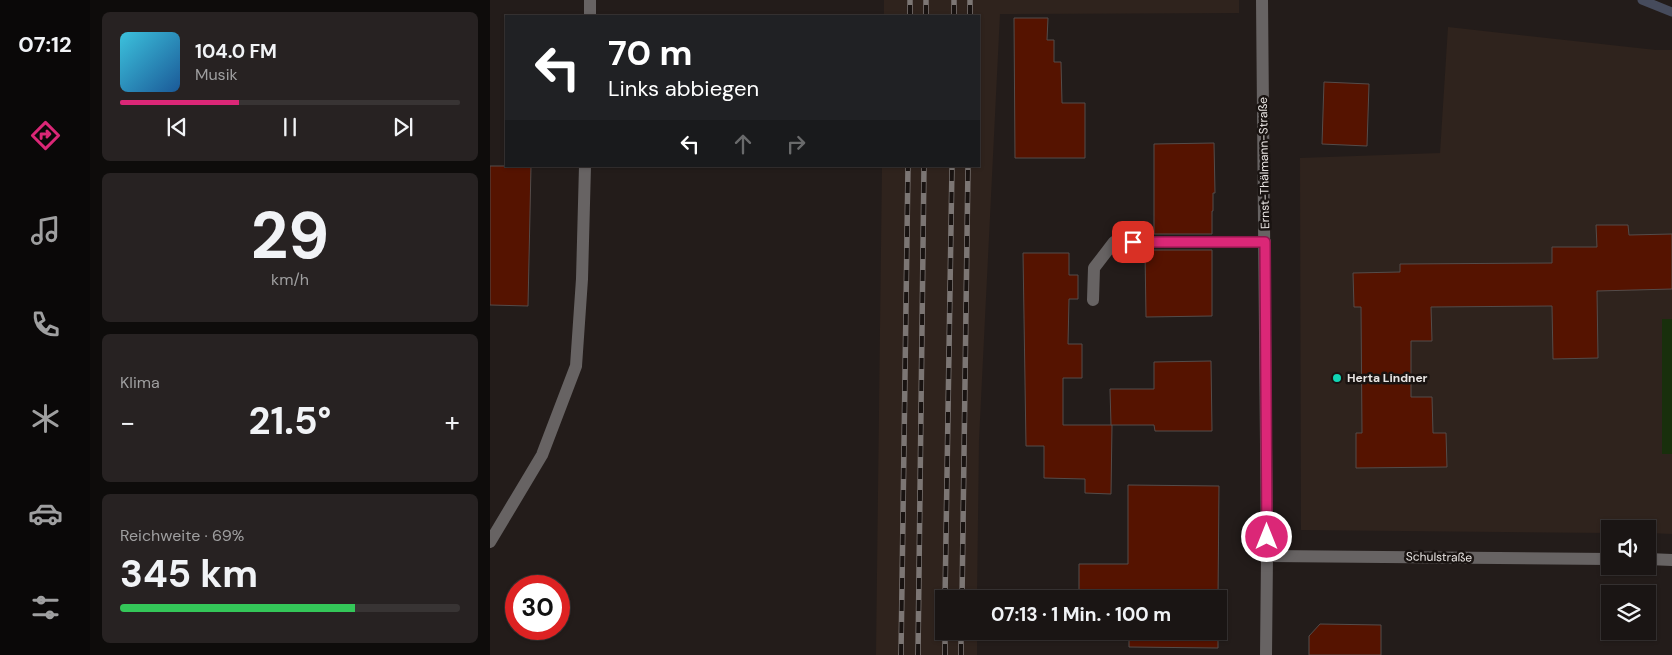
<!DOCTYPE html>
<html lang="de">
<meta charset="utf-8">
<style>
:root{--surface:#1a1514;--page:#272222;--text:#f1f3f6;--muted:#9f9fa0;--line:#383434;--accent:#db2777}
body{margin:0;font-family:"DM Sans",sans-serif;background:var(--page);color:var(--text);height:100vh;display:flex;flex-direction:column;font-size:19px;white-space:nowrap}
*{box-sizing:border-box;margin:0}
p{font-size:16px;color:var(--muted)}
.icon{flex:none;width:28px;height:28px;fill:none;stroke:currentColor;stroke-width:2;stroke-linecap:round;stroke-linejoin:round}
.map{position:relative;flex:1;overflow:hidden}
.sheet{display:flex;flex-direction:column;gap:12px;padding:12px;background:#0e0c0b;width:400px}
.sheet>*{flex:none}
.banner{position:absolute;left:15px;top:15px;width:475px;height:152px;border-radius:0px;box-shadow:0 1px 4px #0004,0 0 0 1px var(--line);background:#202124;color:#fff;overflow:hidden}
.tools{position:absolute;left:1111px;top:520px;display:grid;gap:10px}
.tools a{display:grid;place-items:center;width:55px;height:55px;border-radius:0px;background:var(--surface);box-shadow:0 1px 4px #0004,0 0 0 1px var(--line);font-size:25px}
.speed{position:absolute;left:15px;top:575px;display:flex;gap:10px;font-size:25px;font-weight:700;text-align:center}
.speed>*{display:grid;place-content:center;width:65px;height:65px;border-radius:50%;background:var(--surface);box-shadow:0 1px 4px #0004,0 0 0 1px var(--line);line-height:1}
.speed .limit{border:8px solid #d22;background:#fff;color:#111}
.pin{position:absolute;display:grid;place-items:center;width:42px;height:42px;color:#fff;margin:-21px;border-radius:10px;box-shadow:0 2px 8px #0006}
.me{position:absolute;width:55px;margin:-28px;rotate:0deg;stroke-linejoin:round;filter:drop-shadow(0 0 4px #0008)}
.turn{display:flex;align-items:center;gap:18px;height:105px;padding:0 20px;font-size:22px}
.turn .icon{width:65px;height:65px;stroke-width:2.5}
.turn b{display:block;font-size:35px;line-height:42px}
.lanes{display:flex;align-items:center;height:48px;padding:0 20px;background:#0003;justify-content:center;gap:25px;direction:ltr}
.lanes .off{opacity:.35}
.big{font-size:38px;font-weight:700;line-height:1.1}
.sheet .widget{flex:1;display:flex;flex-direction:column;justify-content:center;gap:8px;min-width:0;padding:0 18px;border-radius:8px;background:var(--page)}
.sheet .dial{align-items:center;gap:0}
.dial b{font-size:65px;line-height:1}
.song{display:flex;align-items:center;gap:15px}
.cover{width:60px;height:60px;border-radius:8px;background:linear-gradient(135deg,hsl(190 70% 55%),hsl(210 70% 35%))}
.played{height:5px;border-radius:2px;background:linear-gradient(90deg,var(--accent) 35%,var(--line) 35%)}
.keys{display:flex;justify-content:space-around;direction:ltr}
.heat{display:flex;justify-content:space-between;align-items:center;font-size:28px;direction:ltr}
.charge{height:8px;border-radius:4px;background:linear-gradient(90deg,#34c759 69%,var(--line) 0)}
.trip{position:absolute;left:445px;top:590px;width:292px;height:50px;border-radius:0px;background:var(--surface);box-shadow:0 1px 4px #0004,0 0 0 1px var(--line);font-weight:700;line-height:50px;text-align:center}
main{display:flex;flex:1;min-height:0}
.menu{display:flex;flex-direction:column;width:90px;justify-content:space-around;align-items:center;background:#0a0808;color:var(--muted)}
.menu .icon{width:35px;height:35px}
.menu .current{color:var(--accent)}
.menu b{font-size:22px;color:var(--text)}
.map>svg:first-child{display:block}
.built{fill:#2f231d}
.green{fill:#182f0c}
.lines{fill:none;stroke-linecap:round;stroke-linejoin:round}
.stream{stroke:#464b5c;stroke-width:9}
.building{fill:#551300;stroke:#544c4a}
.minor{stroke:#676363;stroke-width:12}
.rail-casing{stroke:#7c7674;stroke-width:5.5}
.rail{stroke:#191311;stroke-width:4;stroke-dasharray:11;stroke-linecap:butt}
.route-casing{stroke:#8e194d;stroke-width:12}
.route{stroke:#db2777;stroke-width:9}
.poi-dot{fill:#11d5b4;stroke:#191311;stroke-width:2}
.labels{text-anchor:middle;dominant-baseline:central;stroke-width:5;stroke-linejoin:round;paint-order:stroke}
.street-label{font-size:12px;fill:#e8e4e2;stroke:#191311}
.poi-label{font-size:12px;font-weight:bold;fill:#e8e4e2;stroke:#191311;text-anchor:start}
</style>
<main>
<nav class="menu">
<b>07:12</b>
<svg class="icon current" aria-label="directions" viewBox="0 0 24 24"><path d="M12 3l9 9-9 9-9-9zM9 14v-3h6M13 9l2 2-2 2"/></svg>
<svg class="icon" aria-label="music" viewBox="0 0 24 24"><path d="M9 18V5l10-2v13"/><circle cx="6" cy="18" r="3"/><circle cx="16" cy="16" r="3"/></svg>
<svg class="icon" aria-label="phone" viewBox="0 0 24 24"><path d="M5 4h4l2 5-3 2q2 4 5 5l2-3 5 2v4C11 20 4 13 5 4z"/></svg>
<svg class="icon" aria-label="climate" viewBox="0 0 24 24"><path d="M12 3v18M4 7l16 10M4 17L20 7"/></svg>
<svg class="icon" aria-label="car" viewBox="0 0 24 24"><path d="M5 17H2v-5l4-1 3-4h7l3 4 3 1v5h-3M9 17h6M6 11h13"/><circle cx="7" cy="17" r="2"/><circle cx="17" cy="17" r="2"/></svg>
<svg class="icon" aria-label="filters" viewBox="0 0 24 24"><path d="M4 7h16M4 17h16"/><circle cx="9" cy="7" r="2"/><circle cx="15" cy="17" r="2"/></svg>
</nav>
<section class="sheet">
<div class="widget">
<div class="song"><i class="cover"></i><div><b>104.0 FM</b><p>Musik</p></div></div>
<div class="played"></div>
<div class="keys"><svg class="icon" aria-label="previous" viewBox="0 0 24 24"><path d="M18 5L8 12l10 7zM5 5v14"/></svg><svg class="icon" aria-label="pause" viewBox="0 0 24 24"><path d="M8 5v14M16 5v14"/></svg><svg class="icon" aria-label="next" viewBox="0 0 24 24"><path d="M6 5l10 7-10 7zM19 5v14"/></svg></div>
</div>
<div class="widget dial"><b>29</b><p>km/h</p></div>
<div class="widget"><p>Klima</p>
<div class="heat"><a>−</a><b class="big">21.5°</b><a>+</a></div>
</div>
<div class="widget"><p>Reichweite · 69%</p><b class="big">345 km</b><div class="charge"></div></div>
</section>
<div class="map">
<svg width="1182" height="655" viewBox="0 0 1182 655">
<rect width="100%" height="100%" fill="#231c1a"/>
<g class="built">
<path d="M 394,0 L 749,0 L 749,13 L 510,14 L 489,440 L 487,599 L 454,599 L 454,631 L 487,631 L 487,655 L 386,655 L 392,166 L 489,166 L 489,16 L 394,16 Z"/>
<path d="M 958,27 L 1166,50 L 1182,50 L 1182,534 L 1158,533 L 1158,529 L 1120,529 L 1120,533 L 811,530 L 810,158 L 950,153 Z"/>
</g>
<rect class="green" x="1172" y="319" width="10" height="135"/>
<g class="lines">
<path class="stream" d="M 1152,0 L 1182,12"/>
</g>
<g class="building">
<path d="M 524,18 L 558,18 L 557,40 L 564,40 L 564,62 L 571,62 L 572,103 L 595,103 L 595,158 L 525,158 Z"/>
<path d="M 834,82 L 879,84 L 877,146 L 832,144 Z"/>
<path d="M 724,143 L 725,193 L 723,193 L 723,211 L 722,211 L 722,234 L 664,234 L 664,144 Z"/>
<path d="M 0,166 L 41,166 L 38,306 L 0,305 Z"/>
<path d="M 1106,225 L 1138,225 L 1139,235 L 1182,234 L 1182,289 L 1107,291 L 1108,358 L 1063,359 L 1062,306 L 941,307 L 942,341 L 921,341 L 921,397 L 942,397 L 943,433 L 956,433 L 957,467 L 866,468 L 866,433 L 872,433 L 871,307 L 864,307 L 863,273 L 910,272 L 910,264 L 1062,263 L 1062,247 L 1107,247 Z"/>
<path d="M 655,250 L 722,250 L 722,316 L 656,317 Z"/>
<path d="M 533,253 L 579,253 L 579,275 L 588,275 L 588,299 L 579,299 L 578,344 L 592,344 L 592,378 L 573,378 L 573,425 L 622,425 L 621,494 L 595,493 L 595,479 L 554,478 L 554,446 L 536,446 Z"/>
<path d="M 721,361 L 722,431 L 665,431 L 664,425 L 621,425 L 620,389 L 664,389 L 664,362 Z"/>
<path d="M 638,485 L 729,486 L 728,599 L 639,599 L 639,590 L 589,590 L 589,564 L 638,564 Z"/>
<path d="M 830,624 L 891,625 L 891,655 L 819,655 L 819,636 Z"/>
<path d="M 639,631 L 728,631 L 728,648 L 639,647 Z"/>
</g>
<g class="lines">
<g class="minor">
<path d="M 772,0 L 777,556 L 776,655"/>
<path d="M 100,16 L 100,0"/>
<path d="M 603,300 L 604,268 L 624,242 L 775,242"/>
<path d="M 0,542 L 52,455 L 86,366 L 92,279 L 95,166"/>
<path d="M 777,556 L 1120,559"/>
<path d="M 1158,559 L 1182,560"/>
</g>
<defs>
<g id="rail">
<path d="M 420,16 L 420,0"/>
<path d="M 436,16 L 436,0"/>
<path d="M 464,16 L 464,0"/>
<path d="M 480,16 L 480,0"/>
<path d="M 455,599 L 462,166"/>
<path d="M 472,599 L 478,166"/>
<path d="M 411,655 L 418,166"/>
<path d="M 428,655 L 434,166"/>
<path d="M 455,655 L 455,631"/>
<path d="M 471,655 L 471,631"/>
</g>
</defs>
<use href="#rail" class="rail-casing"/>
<use href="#rail" class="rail"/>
</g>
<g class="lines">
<defs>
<path id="route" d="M 643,242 L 775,242 L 777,537"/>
</defs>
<use href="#route" class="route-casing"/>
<use href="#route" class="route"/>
</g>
<circle class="poi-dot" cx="847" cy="378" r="5"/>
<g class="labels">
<g class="street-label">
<text transform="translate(774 163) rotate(-91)">Ernst-Thälmann-Straße</text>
<text transform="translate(949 557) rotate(1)">Schulstraße</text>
</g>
<g class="poi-label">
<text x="857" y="378">Herta Lindner</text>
</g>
</g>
</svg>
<div class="tools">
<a><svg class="icon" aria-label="sound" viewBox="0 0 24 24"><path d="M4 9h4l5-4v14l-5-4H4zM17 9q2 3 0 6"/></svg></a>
<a><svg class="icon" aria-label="layers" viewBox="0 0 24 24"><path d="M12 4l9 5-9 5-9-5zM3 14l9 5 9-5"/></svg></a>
</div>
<div class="speed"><div class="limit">30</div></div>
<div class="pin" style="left:643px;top:242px;background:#d93025"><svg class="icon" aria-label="arrive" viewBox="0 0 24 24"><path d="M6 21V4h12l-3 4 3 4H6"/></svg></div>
<svg class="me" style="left:777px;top:537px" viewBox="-20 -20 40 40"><circle r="17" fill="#db2777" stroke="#fff" stroke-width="3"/><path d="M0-11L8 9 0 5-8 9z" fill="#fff"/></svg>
<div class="trip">07:13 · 1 Min. · 100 m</div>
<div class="banner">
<div class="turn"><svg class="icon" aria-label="left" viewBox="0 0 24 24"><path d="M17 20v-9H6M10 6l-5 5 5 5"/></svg><div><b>70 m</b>Links abbiegen</div></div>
<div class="lanes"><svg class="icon" aria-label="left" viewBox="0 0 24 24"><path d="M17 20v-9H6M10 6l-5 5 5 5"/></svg><svg class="icon off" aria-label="ahead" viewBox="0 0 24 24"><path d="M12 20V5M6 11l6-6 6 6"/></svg><svg class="icon off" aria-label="right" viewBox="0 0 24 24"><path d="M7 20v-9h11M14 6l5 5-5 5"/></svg></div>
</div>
</div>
</main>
